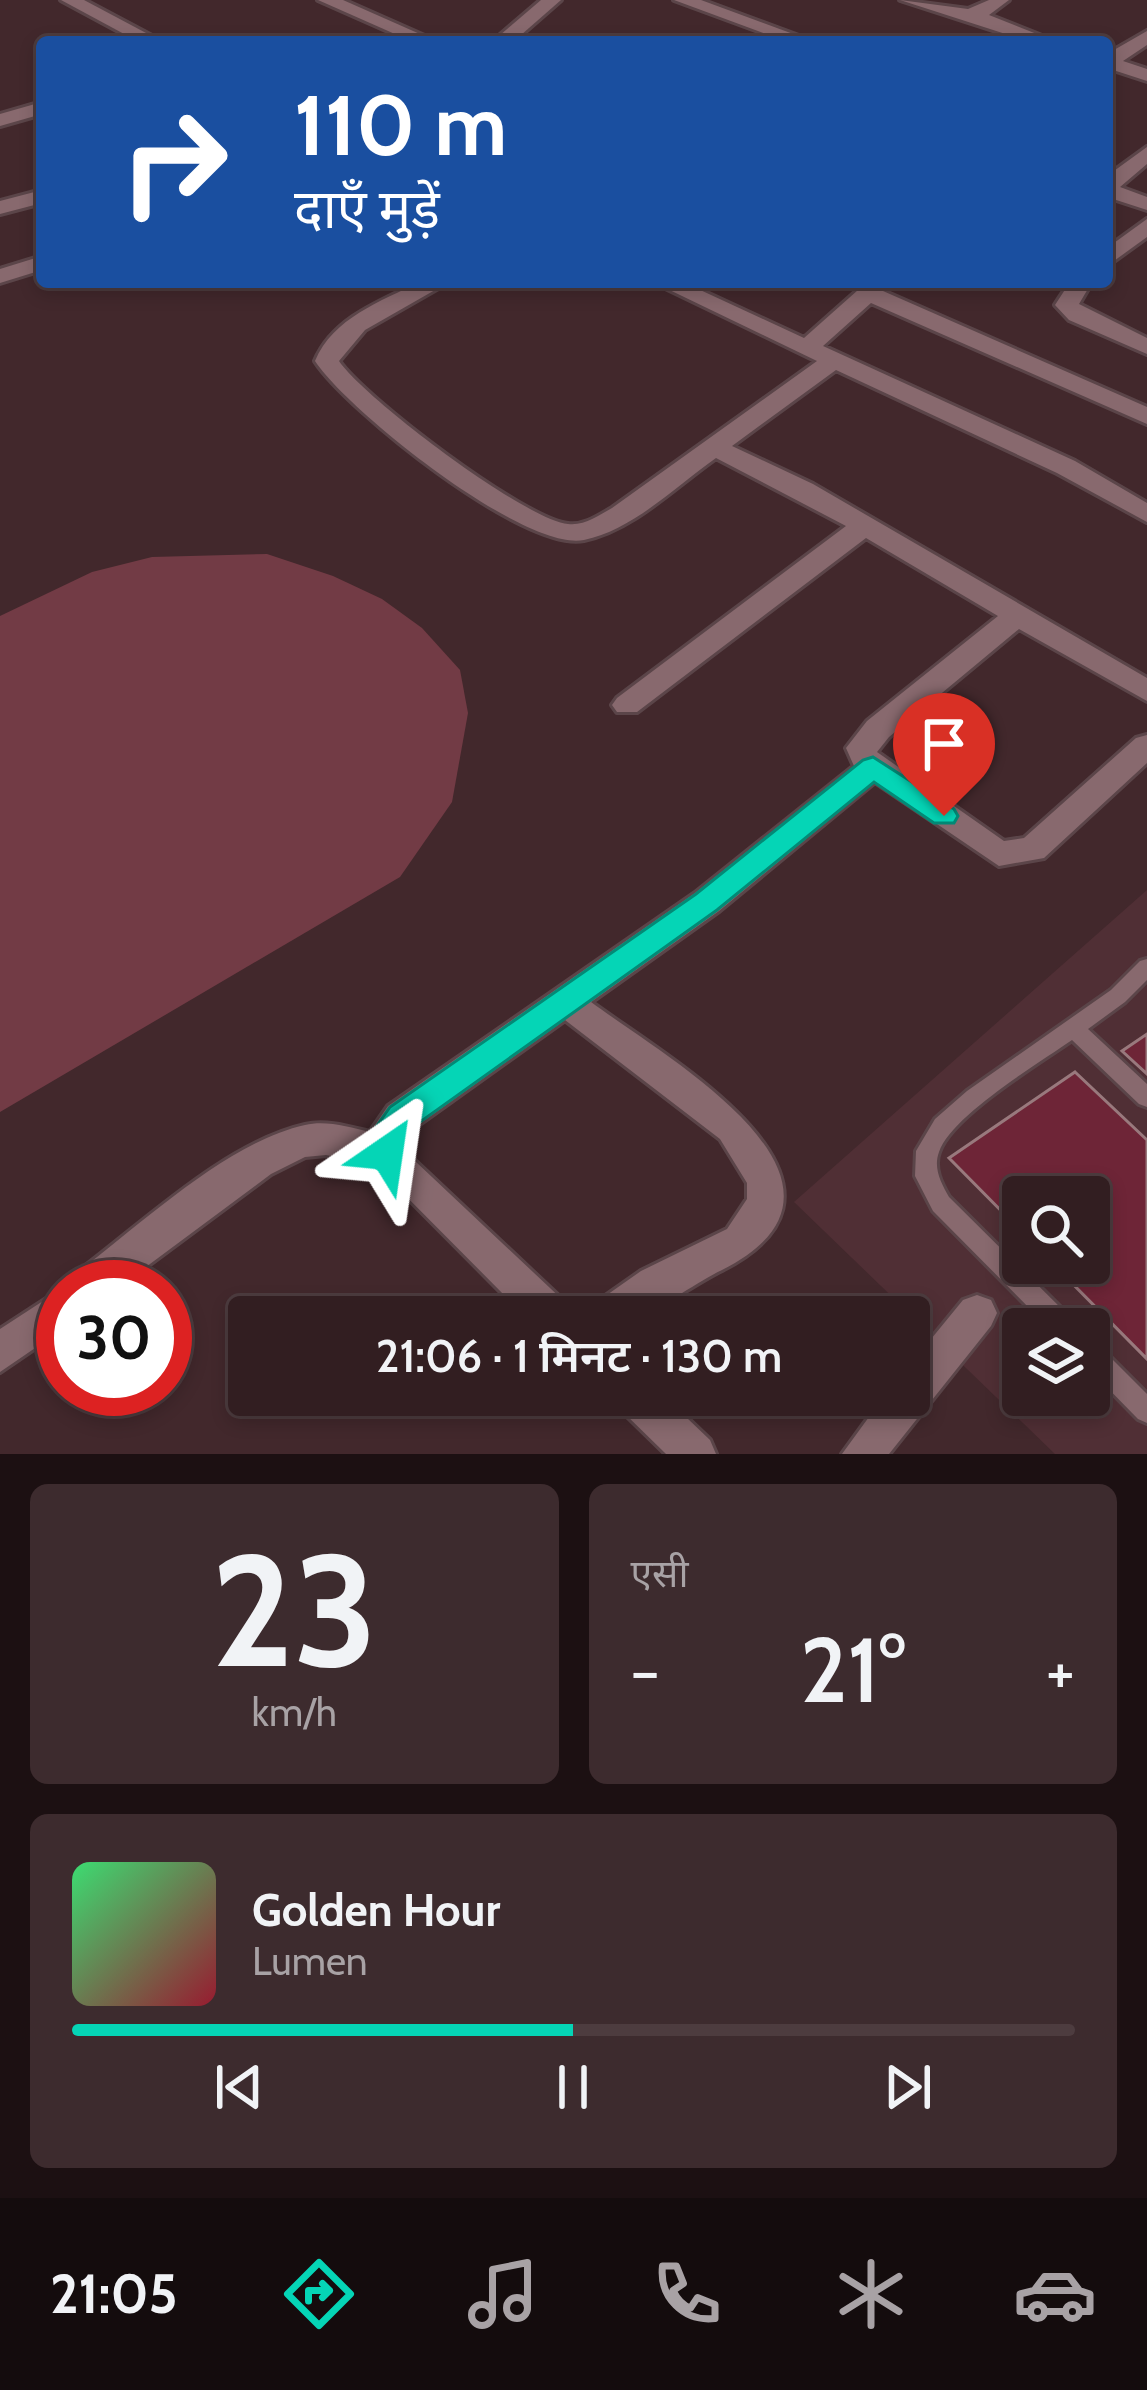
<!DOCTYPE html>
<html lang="hi">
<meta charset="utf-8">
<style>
:root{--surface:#321e21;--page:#3d2b2e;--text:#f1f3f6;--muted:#a8a2a5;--line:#4d3c3f;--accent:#05d5b6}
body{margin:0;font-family:Cabin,"Noto Sans Devanagari",sans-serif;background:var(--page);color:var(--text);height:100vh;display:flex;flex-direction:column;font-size:45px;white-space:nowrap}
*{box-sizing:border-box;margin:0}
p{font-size:39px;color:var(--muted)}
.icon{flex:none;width:66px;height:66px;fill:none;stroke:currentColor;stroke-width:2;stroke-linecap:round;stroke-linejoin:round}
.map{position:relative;height:1454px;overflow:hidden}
.panel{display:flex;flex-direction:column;gap:30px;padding:30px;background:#1c1012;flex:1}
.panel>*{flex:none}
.guide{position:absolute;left:36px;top:36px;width:1077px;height:252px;border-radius:12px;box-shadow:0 6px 18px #0003,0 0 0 3px var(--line);background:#1a4fa0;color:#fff;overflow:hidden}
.buttons{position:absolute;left:1002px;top:1176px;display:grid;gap:24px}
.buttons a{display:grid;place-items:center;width:108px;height:108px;border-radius:12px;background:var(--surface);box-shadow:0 6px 18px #0003,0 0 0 3px var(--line);font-size:60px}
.speed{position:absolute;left:36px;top:1260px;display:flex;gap:24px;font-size:60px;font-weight:700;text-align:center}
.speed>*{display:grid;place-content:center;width:156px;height:156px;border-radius:50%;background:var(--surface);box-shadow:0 6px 18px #0003,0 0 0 3px var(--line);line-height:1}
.speed .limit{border:18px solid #d22;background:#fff;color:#111}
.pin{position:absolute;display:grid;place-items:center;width:102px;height:102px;color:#fff;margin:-123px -51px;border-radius:50% 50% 50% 0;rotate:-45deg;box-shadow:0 0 12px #0007}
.pin .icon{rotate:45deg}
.me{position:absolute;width:132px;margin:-66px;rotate:32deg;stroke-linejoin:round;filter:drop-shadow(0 0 9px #0008)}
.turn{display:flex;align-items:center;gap:42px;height:252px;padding:0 60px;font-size:54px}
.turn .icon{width:156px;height:156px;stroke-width:2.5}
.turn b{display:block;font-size:84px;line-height:102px}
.big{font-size:90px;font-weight:600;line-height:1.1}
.panel .widget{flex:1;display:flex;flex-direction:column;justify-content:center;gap:18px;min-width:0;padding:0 42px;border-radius:18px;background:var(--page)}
.panel .dial{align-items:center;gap:0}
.dial b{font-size:156px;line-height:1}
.song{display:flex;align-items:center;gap:36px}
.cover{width:144px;height:144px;border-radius:18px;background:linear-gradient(135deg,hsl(140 70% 55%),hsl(350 70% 35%))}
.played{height:12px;border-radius:6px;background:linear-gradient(90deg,var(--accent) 50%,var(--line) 50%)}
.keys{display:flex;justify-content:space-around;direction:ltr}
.heat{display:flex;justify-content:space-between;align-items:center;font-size:66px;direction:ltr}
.panel .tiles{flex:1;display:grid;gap:30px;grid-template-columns:1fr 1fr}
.widget:last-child{grid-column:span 2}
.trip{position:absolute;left:228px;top:1296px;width:702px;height:120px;border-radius:12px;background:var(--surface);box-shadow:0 6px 18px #0003,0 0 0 3px var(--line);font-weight:600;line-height:120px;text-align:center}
.tabs{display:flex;height:192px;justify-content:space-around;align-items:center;background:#140c0d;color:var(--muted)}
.tabs .icon{width:84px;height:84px}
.tabs .active{color:var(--accent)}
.tabs b{font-size:54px;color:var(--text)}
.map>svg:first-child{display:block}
.built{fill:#502f35;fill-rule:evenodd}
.green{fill:#723b45}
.building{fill:#6e2537;stroke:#99797d;stroke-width:3}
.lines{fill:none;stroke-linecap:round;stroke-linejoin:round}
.lane-casing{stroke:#5b4549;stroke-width:6}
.street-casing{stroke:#5b4549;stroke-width:6}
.lane{fill:#88696e;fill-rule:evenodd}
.street{fill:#88696e;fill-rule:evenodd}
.route{fill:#05d5b6;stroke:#038a76;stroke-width:3}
</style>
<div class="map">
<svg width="1147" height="1454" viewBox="0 0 1147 1454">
<rect width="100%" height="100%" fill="#42282c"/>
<path class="built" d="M 1147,890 L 1147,1454 L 1055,1454 L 794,1202 ZM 1023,1197 L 1089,1197 L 1089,1263 L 1023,1263 ZM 1023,1329 L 1089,1329 L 1089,1395 L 1023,1395 Z"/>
<path class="green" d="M 267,554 L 333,576 L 382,599 L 422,628 L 460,670 L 468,713 L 452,802 L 400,877 L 0,1112 L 0,616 L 92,572 L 152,557 Z"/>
<g class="building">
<path d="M 1147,1034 L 1147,1074 L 1122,1051 Z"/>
<path d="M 1075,1072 L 1147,1140 L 1147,1359 L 1052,1263 L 1089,1263 L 1089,1197 L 1023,1197 L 1023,1233 L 949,1158 Z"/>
</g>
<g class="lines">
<defs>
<g id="lane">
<path d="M 1147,959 L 1147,980 L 1125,1002 L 1088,1029 L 1147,1084 L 1147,1107 L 1139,1104 L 1072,1040 C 1039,1063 951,1116 939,1152 C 933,1168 941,1183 949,1197 L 1074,1321 L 1078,1329 L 1050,1329 L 933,1211 L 915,1176 L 916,1151 L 935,1119 L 967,1091 L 1111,990 L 1140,961 Z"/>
<path d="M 1089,1341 L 1097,1344 L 1147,1394 L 1147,1423 L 1138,1419 L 1089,1369 Z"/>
</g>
<g id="street">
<path d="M 61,0 L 84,0 L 163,42 L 139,42 Z"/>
<path d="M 318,0 L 343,0 L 438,42 L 413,42 Z"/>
<path d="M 541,0 L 561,0 L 513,42 L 492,42 Z"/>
<path d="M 674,0 L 701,0 L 815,42 L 788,42 Z"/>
<path d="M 900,0 L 968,9 L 989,0 L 1009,0 L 989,15 L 1057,42 L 1030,42 Z"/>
<path d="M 1147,31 L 1147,45 L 1123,61 L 1147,69 L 1147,81 L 1107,68 L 1107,54 Z"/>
<path d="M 42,102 L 42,114 L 0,126 L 0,114 Z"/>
<path d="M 1147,147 L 1147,164 L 1120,187 L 1147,197 L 1147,210 L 1107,197 L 1107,176 Z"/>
<path d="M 42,190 L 42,203 L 0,214 L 0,201 Z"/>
<path d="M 1147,219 L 1147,237 L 1107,266 L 1107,248 Z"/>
<path d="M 42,256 L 42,270 L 0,283 L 0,269 Z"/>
<path d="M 420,282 L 449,282 L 365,330 L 339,361 C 364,398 525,520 568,524 C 584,526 598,516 612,508 L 817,361 L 653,282 L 683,282 L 804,338 L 867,282 L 890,282 L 883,291 L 1147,407 L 1147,424 L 871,303 L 823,346 L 1075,461 L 1147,503 L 1147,522 L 1057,473 L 836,370 L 732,446 L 813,484 L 1147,678 L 1147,701 L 1019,629 L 889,737 L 877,752 L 1004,841 L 1024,838 L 1136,738 L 1147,735 L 1147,763 L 1044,858 L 999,866 L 875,782 L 719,911 L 591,1002 C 665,1057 892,1184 722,1270 C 697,1282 666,1305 643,1315 C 629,1321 604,1317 588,1317 L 594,1304 L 641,1271 L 727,1229 L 747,1199 L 747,1183 L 720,1139 L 565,1020 L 414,1128 L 405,1141 L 415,1161 L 567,1304 L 573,1317 L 526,1317 L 375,1165 L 326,1155 L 305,1157 L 271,1174 L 119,1287 L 70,1287 L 75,1274 C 140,1226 225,1143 305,1125 C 326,1120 349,1127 370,1132 L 388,1106 L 695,893 L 854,766 L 846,748 L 867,721 L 998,616 L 866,538 L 637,712 L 617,712 L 612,705 L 617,698 L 846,526 L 716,458 C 676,486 633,530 584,540 C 524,552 347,410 315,361 C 333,318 381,301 420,282 Z"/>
<path d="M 1070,282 L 1092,282 L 1079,304 L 1147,338 L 1147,354 L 1069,320 L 1055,305 Z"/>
<path d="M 63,1288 L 63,1329 L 0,1372 L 0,1329 Z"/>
<path d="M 977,1295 L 991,1300 L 997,1313 L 991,1326 L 889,1454 L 842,1454 L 885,1395 L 909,1395 L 909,1366 L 963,1300 Z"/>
<path d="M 614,1395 L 663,1395 L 710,1440 L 716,1454 L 666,1454 L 620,1409 Z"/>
</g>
</defs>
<use href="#lane" class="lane-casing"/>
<use href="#street" class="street-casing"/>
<use href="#lane" class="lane"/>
<use href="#street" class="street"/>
</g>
<path class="route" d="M 873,757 L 954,809 L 958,816 L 954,823 L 934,823 L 874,782 L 717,910 L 413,1127 L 403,1140 L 399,1163 L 387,1167 L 375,1163 L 369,1137 L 390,1107 L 696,894 L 863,760 Z"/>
</svg>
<div class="buttons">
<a><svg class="icon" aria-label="search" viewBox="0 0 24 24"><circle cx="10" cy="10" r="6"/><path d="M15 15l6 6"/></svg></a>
<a><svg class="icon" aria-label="layers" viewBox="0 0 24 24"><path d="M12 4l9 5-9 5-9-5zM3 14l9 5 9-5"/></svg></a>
</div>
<div class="speed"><div class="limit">30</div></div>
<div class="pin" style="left:944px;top:816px;background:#d93025"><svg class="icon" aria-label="arrive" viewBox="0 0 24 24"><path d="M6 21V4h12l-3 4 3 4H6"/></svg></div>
<svg class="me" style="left:387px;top:1153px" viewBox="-20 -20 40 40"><path d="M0-17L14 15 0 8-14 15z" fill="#05d5b6" stroke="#fff" stroke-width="4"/></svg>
<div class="trip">21:06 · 1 मिनट · 130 m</div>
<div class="guide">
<div class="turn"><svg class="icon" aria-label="right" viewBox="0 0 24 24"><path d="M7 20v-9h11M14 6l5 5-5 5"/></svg><div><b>110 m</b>दाएँ मुड़ें</div></div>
</div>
</div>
<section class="panel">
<div class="tiles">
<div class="widget dial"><b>23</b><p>km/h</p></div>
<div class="widget"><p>एसी</p>
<div class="heat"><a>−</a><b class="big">21°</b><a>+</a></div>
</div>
<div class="widget">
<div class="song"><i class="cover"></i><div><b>Golden Hour</b><p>Lumen</p></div></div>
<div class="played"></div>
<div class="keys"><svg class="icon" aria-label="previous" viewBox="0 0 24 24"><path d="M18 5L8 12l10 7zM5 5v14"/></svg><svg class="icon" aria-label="pause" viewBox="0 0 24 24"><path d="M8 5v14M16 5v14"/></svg><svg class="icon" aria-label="next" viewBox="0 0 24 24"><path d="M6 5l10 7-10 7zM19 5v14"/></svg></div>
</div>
</div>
</section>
<nav class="tabs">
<b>21:05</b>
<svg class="icon active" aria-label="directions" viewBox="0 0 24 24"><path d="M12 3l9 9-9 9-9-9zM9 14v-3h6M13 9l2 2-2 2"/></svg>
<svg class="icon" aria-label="music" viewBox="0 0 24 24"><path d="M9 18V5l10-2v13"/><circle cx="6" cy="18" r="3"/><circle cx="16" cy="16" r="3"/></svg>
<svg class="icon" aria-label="phone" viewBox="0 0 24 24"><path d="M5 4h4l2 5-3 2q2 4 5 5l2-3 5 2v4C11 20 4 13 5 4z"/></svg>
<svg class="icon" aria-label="climate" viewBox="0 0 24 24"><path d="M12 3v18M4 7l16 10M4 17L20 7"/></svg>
<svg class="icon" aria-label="car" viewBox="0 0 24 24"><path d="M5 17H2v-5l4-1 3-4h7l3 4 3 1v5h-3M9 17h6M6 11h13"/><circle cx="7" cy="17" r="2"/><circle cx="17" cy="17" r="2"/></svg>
</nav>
